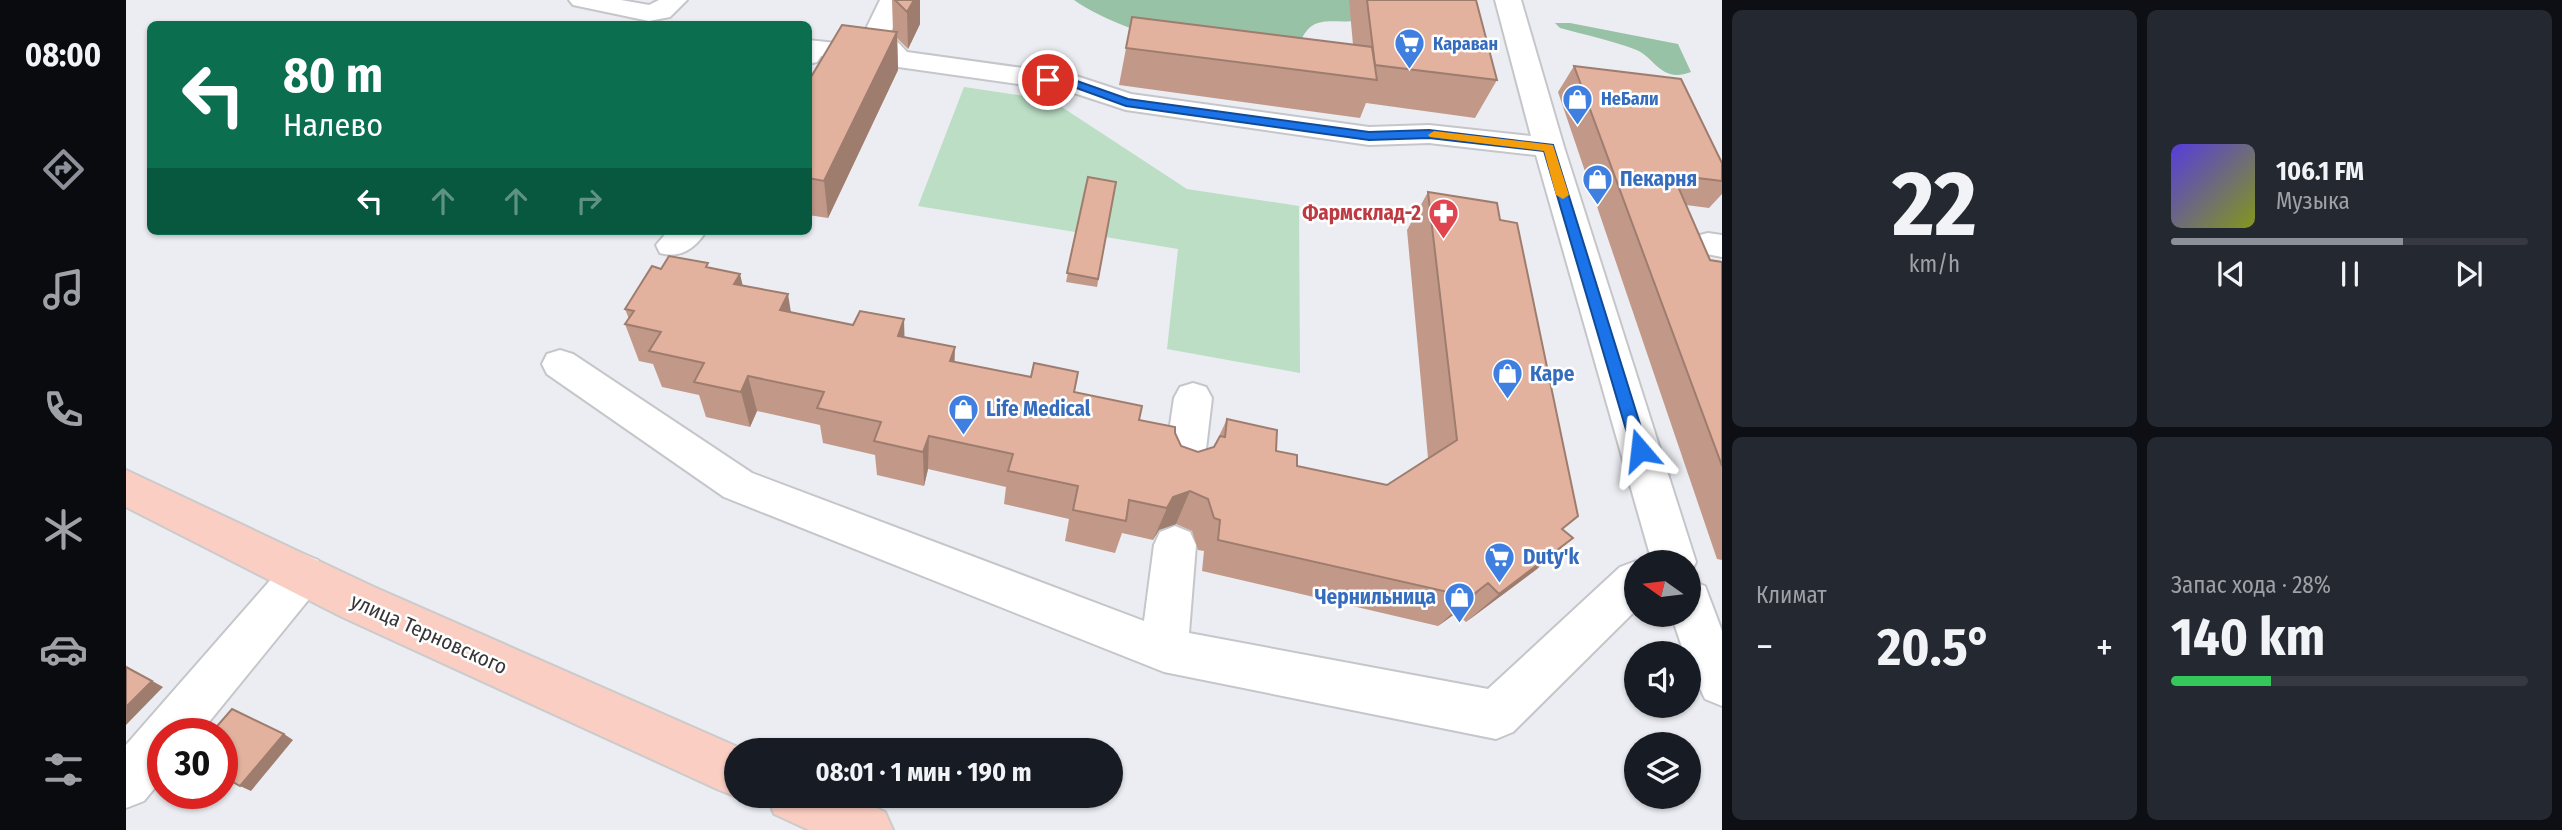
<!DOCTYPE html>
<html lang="ru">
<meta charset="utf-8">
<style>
:root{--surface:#171b24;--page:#242831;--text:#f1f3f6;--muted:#9ea1a6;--line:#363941;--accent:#8c9099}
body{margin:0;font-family:"Fira Sans Condensed",sans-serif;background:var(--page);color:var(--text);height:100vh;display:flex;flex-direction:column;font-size:26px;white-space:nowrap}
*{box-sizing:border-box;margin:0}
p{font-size:23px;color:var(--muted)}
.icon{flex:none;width:38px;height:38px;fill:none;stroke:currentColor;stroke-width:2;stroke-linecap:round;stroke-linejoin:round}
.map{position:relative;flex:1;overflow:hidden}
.drawer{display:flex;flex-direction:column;gap:10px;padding:10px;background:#0d0f14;width:840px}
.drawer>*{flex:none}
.top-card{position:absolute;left:21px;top:21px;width:665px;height:214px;border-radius:10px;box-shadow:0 2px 5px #0004;background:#0b6e4f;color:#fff;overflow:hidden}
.needle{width:46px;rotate:284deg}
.buttons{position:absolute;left:1498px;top:550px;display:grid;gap:14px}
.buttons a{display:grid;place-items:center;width:77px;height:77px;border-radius:50%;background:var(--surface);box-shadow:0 2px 5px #0004;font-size:35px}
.speed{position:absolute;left:21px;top:718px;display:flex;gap:14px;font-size:35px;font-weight:700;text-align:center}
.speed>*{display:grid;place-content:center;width:91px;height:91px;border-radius:50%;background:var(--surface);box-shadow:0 2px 5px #0004;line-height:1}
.speed .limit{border:10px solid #d22;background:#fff;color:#111}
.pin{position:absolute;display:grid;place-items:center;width:60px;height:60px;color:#fff;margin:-30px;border:4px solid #fff;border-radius:50%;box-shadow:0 2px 7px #0007}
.me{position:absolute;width:77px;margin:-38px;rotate:343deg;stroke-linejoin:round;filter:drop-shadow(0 0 5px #0008)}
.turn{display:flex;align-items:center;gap:24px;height:147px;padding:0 21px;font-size:32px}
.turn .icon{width:91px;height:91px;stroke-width:2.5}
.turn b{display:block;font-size:49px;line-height:60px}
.lanes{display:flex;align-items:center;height:66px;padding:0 21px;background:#0003;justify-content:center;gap:35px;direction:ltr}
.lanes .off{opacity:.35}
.big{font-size:52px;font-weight:700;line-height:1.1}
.drawer .widget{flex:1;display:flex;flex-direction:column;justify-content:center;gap:10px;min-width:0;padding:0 24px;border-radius:10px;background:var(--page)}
.drawer .dial{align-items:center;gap:0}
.dial b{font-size:91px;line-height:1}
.song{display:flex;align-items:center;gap:21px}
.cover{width:84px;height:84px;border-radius:10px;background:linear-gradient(135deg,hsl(250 70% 55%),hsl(70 70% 35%))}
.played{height:7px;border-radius:4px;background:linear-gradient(90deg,var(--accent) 65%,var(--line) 65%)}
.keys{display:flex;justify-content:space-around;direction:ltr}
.heat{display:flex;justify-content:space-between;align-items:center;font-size:38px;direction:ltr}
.charge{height:10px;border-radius:5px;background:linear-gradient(90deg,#34c759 28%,var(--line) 0)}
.drawer .tiles{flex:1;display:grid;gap:10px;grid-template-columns:repeat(2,1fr)}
.trip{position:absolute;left:598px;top:738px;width:399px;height:70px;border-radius:35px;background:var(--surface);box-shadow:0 2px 5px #0004;font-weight:700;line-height:70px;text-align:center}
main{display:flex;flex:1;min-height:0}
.dock{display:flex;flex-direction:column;width:126px;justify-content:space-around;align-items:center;background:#090b0e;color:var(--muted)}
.dock .icon{width:49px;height:49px}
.dock .on{color:var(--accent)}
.dock b{font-size:32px;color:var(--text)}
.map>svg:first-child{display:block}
.green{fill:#bbdec5}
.forest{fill:#98c2a5}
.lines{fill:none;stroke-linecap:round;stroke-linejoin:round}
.minor-casing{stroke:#c5c6ca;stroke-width:4}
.major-casing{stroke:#cbcbcb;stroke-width:4}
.minor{fill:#fff;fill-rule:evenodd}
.major{fill:#fbcec3;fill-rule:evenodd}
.wall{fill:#c29989}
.shaded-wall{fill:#9e7d6f}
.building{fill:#e2b29f;stroke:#9e7d6f;stroke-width:2}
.route{fill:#1a73e8;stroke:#114b97;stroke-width:2}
.slow{fill:#f59e0b}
.labels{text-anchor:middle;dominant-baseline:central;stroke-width:5;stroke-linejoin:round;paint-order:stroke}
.far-shop-label{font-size:18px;font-weight:bold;fill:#366cbe;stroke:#fff;text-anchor:start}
.shop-label{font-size:21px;font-weight:bold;fill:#366cbe;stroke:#fff;text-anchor:start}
.health-label{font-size:21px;font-weight:bold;fill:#be3a42;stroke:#fff;text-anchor:end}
.street-label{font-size:21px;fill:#363638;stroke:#fff}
</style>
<main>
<nav class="dock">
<b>08:00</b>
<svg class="icon on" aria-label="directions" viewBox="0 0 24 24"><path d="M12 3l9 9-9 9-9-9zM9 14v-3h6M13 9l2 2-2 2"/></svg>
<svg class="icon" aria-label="music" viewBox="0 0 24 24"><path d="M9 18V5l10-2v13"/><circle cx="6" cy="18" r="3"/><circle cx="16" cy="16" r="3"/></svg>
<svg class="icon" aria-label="phone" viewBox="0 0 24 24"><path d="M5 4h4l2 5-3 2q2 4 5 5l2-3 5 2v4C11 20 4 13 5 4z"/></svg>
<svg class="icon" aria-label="climate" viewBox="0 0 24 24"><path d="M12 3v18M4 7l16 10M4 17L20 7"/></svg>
<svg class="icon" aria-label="car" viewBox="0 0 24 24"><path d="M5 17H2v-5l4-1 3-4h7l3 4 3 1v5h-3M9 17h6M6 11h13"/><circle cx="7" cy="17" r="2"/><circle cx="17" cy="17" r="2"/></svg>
<svg class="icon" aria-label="filters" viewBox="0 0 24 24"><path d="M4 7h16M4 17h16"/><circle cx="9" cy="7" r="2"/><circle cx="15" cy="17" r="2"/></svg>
</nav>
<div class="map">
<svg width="1596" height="830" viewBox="0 0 1596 830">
<rect width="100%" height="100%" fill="#ecedf2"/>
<path class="green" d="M 838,87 L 925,100 L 1061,189 L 1173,206 L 1174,373 L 1041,349 L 1052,249 L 792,206 Z"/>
<g class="forest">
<path d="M 948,0 L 1258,0 C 1253,5 1247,13 1242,16 C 1217,31 1188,6 1174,43 C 1140,44 1104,47 1070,45 C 1037,42 975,20 948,0 Z"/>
<path d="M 1429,23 L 1444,23 L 1552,44 L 1565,72 C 1534,84 1529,56 1508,49 C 1484,40 1459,35 1434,28 Z"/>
</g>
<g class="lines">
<defs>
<g id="minor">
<path d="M 443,0 L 495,0 L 523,5 L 533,0 L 561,0 L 544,17 L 523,21 L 447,5 Z"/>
<path d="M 754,0 L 780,0 L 764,34 L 781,52 L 947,75 L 1005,94 L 1243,127 L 1303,125 L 1405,136 L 1369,0 L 1395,0 L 1438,147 L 1570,562 L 1563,576 L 1563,562 L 1526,562 L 1410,155 L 1303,143 L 1243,145 L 1000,110 L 942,91 L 695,56 L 691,62 L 682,64 L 682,40 L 747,47 L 737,35 Z"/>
<path d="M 542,231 L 580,231 C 570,248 554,259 534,253 L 530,245 Z"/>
<path d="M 1582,233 L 1596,235 L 1596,257 L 1570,252 L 1566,244 L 1570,236 Z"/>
<path d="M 434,350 L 447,354 L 626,473 L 1018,621 L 1028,545 L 1034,532 L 1049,526 L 1064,532 L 1070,545 L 1063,633 L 1362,689 L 1494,567 L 1510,561 L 1510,610 L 1387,732 L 1370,739 L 1038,672 L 598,497 L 421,374 L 416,364 L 421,354 Z"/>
<path d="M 1067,383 L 1080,387 L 1086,398 L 1078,466 L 1072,478 L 1058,483 L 1044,478 L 1038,466 L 1048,398 L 1054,387 Z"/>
<path d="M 177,554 L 192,560 L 199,574 L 192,588 L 74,733 L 37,733 L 37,778 L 18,801 L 0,808 L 0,745 L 162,560 Z"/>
<path d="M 1563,580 L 1579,586 L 1596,631 L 1596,706 L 1579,699 L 1563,665 L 1563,653 L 1558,653 L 1545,614 L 1563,614 Z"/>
</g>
<g id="major">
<path d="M 0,470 L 248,587 L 621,751 L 611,751 L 611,796 L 613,796 L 611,797 L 593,790 L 216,617 L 0,507 Z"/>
<path d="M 641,796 L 725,796 L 759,812 L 767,830 L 683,830 L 648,814 Z"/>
</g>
</defs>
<use href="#minor" class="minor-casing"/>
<use href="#major" class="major-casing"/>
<use href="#minor" class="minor"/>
<use href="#major" class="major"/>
</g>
<g class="wall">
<path d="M 766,0 L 794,0 L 794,24 L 782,49 L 771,38 L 772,70 L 702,218 L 682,215 L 682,82 L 767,32 Z"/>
<path d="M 1223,0 L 1350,0 L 1371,80 L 1349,118 L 1240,103 L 1234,118 L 993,85 L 1006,17 L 1227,45 Z"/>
<path d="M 1448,66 L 1596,163 L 1596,194 L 1583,208 L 1560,205 L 1584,260 L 1596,262 L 1596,560 L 1591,559 L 1432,92 Z"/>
<path d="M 962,177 L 990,182 L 971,287 L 940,282 Z"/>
<path d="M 1302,192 L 1437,530 L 1411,569 L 1340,622 L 1330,613 L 1312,626 L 1076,571 L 1078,551 L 1072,550 L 1066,531 L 1050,524 L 1033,530 L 1027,540 L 996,533 L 989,553 L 939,541 L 943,519 L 878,504 L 880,487 L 802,469 L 798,486 L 751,475 L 749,455 L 697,443 L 694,425 L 631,411 L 624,427 L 580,417 L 573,395 L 536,387 L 527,364 L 513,361 L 499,324 L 503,319 L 499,309 L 535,269 L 583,268 L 665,313 L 778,337 L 829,362 L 948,392 L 1013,420 L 1049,433 L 1055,446 L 1072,452 L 1088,447 L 1101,419 L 1150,451 L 1171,466 L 1261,485 L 1302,458 L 1281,230 Z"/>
</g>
<g class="shaded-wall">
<path d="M 788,0 L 794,0 L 794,24 L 782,49 L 781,12 Z"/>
<path d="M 771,32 L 772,70 L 702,218 L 698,181 Z"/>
<path d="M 614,274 L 623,311 L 608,284 Z"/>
<path d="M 662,294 L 668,331 L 654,310 Z"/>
<path d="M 778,319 L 779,356 L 772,336 Z"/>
<path d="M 829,347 L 828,383 L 824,361 Z"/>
<path d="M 622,376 L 631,411 L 624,427 L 615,392 Z"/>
<path d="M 803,436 L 802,469 L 798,486 L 797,452 Z"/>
<path d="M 1064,491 L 1050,524 L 1033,530 L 1027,540 L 1041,508 L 1047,497 Z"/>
<path d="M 1447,538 L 1411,569 L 1340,622 L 1373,594 Z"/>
<path d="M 1362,583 L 1330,613 L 1312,626 L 1344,597 Z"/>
<path d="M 0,666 L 37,687 L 0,725 Z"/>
<path d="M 158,734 L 167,740 L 125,791 L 114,786 Z"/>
</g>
<g class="building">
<path d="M 769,0 L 788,0 L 781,12 Z"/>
<path d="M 1241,0 L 1350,0 L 1371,80 L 1249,65 Z"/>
<path d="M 1006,17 L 1246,47 L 1251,80 L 1000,48 Z"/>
<path d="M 716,25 L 771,32 L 698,181 L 682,178 L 682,82 Z"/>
<path d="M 1448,66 L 1555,79 L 1596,163 L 1596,181 L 1547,175 L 1584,260 L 1596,262 L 1596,466 Z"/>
<path d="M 962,177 L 990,182 L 972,279 L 941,273 Z"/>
<path d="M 1302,192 L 1371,203 L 1374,220 L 1391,223 L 1452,516 L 1436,529 L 1447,538 L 1373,594 L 1362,583 L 1344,597 L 1092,540 L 1094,520 L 1088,518 L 1082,499 L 1064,491 L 1047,497 L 1041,508 L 1003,500 L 1000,521 L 947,510 L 952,486 L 882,471 L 887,454 L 803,436 L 797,452 L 748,441 L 755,422 L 691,408 L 698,392 L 622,376 L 615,392 L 568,382 L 578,363 L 523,351 L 535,332 L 499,324 L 508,311 L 499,309 L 526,266 L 535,269 L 543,256 L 582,263 L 580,267 L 614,274 L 608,284 L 662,294 L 654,310 L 727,325 L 734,311 L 778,319 L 772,336 L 829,347 L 824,361 L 905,377 L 908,363 L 952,372 L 948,392 L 1016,406 L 1013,420 L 1049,427 L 1049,433 L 1055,446 L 1072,452 L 1088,447 L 1094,436 L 1099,437 L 1101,419 L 1151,430 L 1150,451 L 1171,455 L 1171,466 L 1261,485 L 1331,440 Z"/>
<path d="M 0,667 L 26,681 L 0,707 Z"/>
<path d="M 106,709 L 158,734 L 114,786 L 96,776 L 96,733 L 85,733 Z"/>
</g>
<path class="route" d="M 922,76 L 951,81 L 1002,99 L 1243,132 L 1303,130 L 1427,145 L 1522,450 L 1520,454 L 1508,454 L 1506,450 L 1418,151 L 1303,138 L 1243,140 L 1000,106 L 945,86 L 918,82 L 918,77 Z"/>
<path class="slow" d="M 1308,131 L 1427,145 L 1443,195 L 1437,199 L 1430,195 L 1418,151 L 1304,137 L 1302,135 Z"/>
<defs>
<symbol id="supermarket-pin" viewBox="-11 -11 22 30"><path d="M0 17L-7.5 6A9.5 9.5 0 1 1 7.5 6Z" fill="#3f7fe0" stroke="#fff"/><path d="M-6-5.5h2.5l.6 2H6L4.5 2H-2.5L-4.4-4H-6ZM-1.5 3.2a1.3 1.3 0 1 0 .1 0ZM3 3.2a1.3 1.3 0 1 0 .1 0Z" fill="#fff"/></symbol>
<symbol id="shop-pin" viewBox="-11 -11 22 30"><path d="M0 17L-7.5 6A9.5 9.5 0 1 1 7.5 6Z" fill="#3f7fe0" stroke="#fff"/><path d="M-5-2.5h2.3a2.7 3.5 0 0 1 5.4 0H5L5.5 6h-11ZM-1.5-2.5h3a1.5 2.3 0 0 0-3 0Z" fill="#fff"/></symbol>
<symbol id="pharmacy-pin" viewBox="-11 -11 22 30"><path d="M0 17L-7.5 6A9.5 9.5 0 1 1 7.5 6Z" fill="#e0444e" stroke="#fff"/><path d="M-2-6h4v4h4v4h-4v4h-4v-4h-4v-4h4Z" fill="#fff"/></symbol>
</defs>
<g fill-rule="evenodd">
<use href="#supermarket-pin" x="1266" y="26" width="35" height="47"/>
<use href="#shop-pin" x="1434" y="82" width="35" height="47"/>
<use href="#shop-pin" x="1454" y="162" width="35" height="47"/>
<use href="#pharmacy-pin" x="1300" y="196" width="35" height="47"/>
<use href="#shop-pin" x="1364" y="356" width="35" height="47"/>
<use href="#shop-pin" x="820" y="392" width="35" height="47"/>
<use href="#supermarket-pin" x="1356" y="540" width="35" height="47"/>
<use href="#shop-pin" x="1316" y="580" width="35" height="47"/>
</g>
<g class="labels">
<g class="far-shop-label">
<text x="1307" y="44">Караван</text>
<text x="1475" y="99">НеБали</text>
</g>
<g class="shop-label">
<text x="1494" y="179">Пекарня</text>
<text x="1404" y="374">Каре</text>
<text x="860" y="409">Life Medical</text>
<text x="1397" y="557">Duty'k</text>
<text x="1310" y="597" text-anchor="end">Чернильница</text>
</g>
<g class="health-label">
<text x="1295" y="213">Фармсклад-2</text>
</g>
<g class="street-label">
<text transform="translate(303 634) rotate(24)">улица Терновского</text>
</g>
</g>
</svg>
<div class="buttons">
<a><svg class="needle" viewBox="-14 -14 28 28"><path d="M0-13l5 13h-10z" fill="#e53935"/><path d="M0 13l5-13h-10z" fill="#9ea1a6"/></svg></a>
<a><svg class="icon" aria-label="sound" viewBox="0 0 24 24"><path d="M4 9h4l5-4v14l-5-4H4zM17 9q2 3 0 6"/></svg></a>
<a><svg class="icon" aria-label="layers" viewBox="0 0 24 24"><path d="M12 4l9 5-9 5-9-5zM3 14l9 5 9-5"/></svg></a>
</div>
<div class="speed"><div class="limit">30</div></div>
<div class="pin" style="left:922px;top:80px;background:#d93025"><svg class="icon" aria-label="arrive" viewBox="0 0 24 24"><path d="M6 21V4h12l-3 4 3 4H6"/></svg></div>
<svg class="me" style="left:1514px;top:450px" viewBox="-20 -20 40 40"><path d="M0-17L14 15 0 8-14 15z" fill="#1a73e8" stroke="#fff" stroke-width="4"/></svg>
<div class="trip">08:01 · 1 мин · 190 m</div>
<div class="top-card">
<div class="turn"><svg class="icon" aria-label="left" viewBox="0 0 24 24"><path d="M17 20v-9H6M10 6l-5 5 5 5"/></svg><div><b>80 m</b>Налево</div></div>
<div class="lanes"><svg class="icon" aria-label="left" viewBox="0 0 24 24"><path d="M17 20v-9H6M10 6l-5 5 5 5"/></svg><svg class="icon off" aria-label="ahead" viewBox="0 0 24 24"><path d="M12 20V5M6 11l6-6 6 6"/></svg><svg class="icon off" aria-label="ahead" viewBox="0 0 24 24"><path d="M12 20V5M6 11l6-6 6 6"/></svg><svg class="icon off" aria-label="right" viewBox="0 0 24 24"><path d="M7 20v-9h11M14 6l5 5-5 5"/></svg></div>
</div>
</div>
<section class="drawer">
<div class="tiles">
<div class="widget dial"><b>22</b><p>km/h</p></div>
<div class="widget">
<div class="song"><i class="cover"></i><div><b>106.1 FM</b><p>Музыка</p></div></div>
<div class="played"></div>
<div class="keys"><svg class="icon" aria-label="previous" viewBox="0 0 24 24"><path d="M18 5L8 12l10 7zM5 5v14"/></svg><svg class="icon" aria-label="pause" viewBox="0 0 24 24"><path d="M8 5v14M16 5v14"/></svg><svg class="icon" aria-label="next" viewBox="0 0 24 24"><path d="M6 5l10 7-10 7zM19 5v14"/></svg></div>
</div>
<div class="widget"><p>Климат</p>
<div class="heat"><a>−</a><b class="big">20.5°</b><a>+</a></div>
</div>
<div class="widget"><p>Запас хода · 28%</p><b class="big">140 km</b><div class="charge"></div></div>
</div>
</section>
</main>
